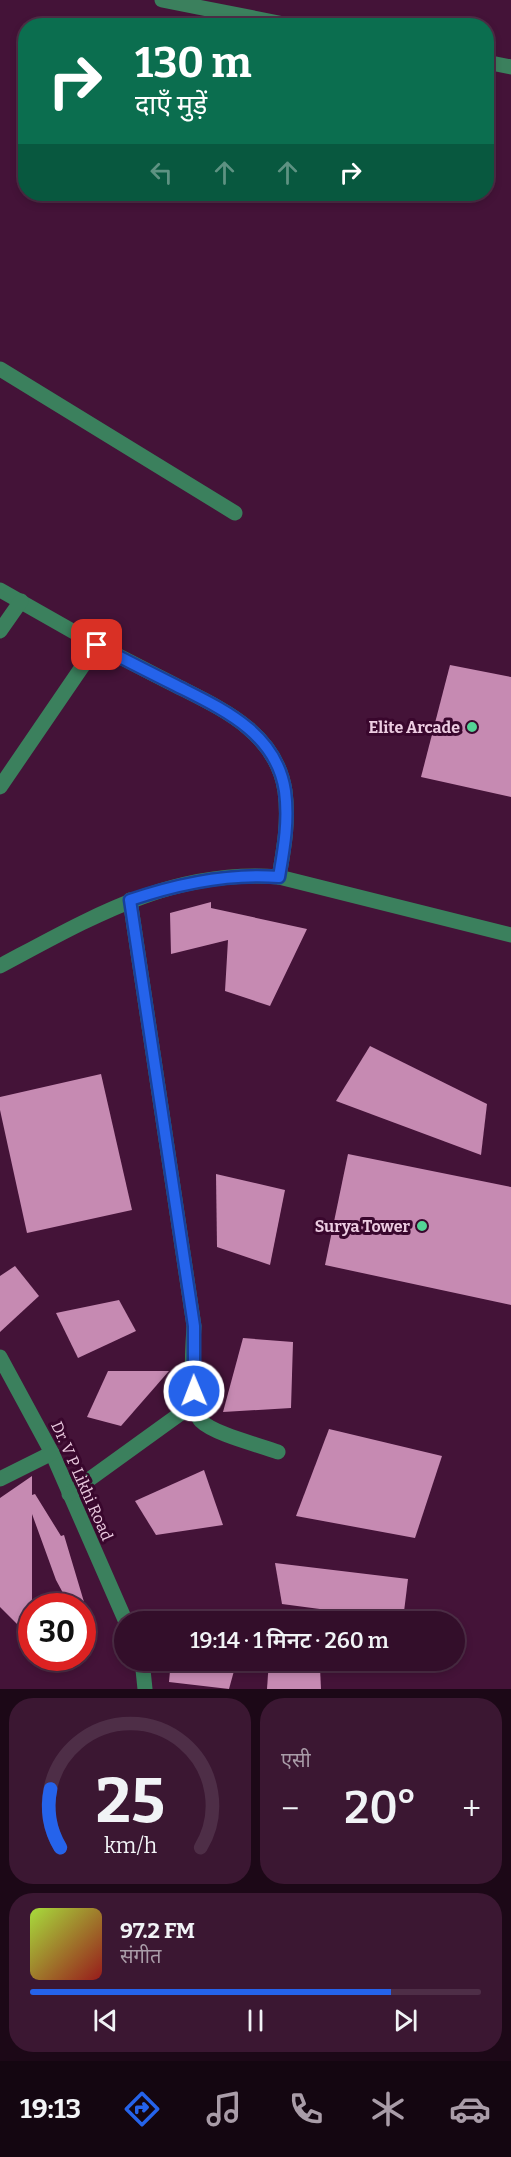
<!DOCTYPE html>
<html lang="hi">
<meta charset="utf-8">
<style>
:root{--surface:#330e2a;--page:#3b1732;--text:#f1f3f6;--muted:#a99ca8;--line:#4e2e47;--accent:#2563eb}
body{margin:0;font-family:Bitter,"Noto Sans Devanagari",serif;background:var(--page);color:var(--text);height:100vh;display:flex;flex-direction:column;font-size:22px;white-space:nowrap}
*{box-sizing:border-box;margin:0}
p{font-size:20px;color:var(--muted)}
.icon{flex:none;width:33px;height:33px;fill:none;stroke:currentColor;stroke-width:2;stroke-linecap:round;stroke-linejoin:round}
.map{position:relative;height:1689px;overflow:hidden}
.side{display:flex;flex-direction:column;gap:9px;padding:9px;background:#1c0817;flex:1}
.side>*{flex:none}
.guide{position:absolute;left:18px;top:18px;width:476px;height:183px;border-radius:24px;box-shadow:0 3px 9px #0003,0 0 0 2px var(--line);background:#0b6e4f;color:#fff;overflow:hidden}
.speed{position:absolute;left:18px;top:1593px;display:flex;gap:12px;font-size:30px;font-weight:700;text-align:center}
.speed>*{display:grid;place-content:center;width:78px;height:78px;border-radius:50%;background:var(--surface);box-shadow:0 3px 9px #0003,0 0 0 2px var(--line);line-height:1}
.speed .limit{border:9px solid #d22;background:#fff;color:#111}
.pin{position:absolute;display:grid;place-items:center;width:51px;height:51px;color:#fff;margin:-26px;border-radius:12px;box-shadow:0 3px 9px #0006}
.me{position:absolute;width:66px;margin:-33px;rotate:359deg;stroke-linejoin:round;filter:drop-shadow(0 0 4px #0008)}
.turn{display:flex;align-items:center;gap:21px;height:126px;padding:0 18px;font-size:27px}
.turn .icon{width:78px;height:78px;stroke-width:2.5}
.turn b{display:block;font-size:42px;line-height:51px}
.lanes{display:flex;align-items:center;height:57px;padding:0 18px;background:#0003;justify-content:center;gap:30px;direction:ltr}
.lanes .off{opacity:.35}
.big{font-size:45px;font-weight:600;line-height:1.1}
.side .tile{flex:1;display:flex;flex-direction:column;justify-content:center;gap:9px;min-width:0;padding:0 21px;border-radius:24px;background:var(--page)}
.side .dial{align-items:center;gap:0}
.dial svg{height:156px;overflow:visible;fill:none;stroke:var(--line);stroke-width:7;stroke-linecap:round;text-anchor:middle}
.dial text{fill:var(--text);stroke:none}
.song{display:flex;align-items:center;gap:18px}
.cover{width:72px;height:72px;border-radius:9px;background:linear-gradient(135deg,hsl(80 70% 55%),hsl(0 70% 35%))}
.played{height:6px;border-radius:3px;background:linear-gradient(90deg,var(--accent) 80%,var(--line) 80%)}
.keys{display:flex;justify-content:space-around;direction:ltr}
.heat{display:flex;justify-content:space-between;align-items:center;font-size:33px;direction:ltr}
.side .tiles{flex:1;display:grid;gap:9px;grid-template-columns:1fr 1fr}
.tile:last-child{grid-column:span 2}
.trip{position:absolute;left:114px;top:1611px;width:351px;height:60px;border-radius:30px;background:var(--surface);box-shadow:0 3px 9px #0003,0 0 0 2px var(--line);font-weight:600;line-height:60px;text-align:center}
.menu{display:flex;height:96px;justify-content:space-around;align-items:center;background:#140611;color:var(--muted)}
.menu .icon{width:42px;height:42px}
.menu .current{color:var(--accent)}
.menu b{font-size:27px;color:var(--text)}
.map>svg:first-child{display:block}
.building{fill:#c68ab2}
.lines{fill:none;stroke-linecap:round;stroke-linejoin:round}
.minor{stroke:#3b805d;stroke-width:15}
.route-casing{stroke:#184099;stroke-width:15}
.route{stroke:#2563eb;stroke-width:10}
.poi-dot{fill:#54d396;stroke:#39072d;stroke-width:2}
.labels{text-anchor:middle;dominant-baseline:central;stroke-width:6;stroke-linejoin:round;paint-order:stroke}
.poi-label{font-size:16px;font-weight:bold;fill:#eccce1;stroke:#39072d;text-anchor:end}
.street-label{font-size:16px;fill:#eccce1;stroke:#39072d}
</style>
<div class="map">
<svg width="511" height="1689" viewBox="0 0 511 1689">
<rect width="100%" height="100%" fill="#441338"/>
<g class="building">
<path d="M 450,665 L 511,677 L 511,797 L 421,777 Z"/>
<path d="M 211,902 L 211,908 L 307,929 L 270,1006 L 225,991 L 228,940 L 171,954 L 170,913 Z"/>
<path d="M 370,1046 L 487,1104 L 481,1155 L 336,1101 Z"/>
<path d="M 101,1074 L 132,1210 L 27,1233 L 0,1110 L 0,1097 Z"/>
<path d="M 348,1154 L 511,1187 L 511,1305 L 325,1265 Z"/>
<path d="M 216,1174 L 285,1190 L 270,1265 L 217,1247 Z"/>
<path d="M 15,1266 L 39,1296 L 0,1332 L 0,1276 Z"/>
<path d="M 119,1300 L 136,1331 L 78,1358 L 56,1313 Z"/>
<path d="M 243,1338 L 293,1342 L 291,1408 L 223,1412 Z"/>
<path d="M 108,1371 L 169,1371 L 121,1426 L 87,1417 Z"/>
<path d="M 329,1429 L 442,1456 L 415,1538 L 296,1516 Z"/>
<path d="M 204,1470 L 223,1525 L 156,1535 L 135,1501 Z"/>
<path d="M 32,1476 L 32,1495 L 35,1494 L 61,1536 L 64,1535 L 90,1622 L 82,1625 L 82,1606 L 70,1606 L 56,1580 L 32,1514 L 32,1639 L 0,1607 L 0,1498 Z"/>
<path d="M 275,1563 L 408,1579 L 403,1620 L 282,1604 Z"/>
<path d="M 171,1660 L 237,1660 L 229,1689 L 169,1682 Z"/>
<path d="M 269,1660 L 292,1660 L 320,1668 L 321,1689 L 267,1689 Z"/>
</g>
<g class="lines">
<g class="minor">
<path d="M 162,0 L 294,26"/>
<path d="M 486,62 L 511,67"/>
<path d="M 0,369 L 235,513"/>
<path d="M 0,590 L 97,645 L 0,787"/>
<path d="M 0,631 L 21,601"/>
<path d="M 97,645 C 123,658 149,672 175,685 C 222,709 276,732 285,791 C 289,821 284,848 279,877"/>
<path d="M 130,900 L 194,1326 C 193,1344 188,1409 201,1421 C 214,1434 259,1445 278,1452"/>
<path d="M 0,966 C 90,918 173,868 279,877 L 511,935"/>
<path d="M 0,1357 L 52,1453 L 126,1622"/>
<path d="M 0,1479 L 52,1453"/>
<path d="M 69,1494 L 195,1403"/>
<path d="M 142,1660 L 145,1689"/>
</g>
</g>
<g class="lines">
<defs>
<path id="route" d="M 97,645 C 123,659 149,672 175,685 C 222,709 276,732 285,791 C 289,821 284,848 279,877 C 229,873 177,884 130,900 L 194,1326 L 194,1391"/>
</defs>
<use href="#route" class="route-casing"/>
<use href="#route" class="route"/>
</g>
<g class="poi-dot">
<circle cx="472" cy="727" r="6"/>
<circle cx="422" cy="1226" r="6"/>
</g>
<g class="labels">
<g class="poi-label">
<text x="460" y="727">Elite Arcade</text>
<text x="410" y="1226">Surya Tower</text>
</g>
<g class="street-label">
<text transform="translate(82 1481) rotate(66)">Dr. V P Likhi Road</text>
</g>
</g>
</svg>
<div class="speed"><div class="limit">30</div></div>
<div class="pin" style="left:97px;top:645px;background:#d93025"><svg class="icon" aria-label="arrive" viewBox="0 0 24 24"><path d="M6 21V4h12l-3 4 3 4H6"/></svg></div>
<svg class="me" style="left:194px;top:1391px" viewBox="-20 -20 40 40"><circle r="17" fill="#2563eb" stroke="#fff" stroke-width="3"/><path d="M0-11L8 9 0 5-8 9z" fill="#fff"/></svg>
<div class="trip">19:14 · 1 मिनट · 260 m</div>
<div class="guide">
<div class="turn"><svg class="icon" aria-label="right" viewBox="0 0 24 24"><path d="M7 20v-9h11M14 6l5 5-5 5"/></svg><div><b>130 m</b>दाएँ मुड़ें</div></div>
<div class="lanes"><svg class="icon off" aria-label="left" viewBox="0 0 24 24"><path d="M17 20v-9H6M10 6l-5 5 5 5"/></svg><svg class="icon off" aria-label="ahead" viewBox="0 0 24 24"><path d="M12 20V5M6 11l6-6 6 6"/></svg><svg class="icon off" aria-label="ahead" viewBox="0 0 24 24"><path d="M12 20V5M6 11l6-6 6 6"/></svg><svg class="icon" aria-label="right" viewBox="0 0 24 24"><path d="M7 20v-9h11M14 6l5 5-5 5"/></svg></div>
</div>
</div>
<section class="side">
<div class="tiles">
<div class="tile dial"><svg viewBox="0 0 100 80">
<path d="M14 69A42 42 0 1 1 86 69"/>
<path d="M14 69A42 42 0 0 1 9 39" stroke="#2563eb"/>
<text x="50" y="56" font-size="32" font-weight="700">25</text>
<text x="50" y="72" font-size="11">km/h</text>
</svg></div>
<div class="tile"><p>एसी</p>
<div class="heat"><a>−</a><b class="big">20°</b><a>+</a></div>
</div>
<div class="tile">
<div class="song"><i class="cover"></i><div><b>97.2 FM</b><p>संगीत</p></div></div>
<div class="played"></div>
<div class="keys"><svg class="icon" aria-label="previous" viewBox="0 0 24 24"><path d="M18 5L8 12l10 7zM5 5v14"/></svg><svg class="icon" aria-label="pause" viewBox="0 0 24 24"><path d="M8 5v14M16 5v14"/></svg><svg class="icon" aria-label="next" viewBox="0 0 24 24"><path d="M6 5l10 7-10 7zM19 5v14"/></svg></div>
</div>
</div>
</section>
<nav class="menu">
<b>19:13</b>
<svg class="icon current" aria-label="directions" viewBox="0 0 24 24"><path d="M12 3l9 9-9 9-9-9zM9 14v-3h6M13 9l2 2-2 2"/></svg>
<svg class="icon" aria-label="music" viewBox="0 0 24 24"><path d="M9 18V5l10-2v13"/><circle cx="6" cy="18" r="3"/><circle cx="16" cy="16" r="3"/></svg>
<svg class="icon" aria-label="phone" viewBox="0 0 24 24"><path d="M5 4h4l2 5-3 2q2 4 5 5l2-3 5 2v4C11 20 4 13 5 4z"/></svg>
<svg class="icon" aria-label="climate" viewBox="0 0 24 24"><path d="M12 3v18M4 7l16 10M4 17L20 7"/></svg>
<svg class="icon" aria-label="car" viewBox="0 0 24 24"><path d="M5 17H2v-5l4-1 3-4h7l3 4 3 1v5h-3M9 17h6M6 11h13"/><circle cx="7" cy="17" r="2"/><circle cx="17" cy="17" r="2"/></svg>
</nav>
